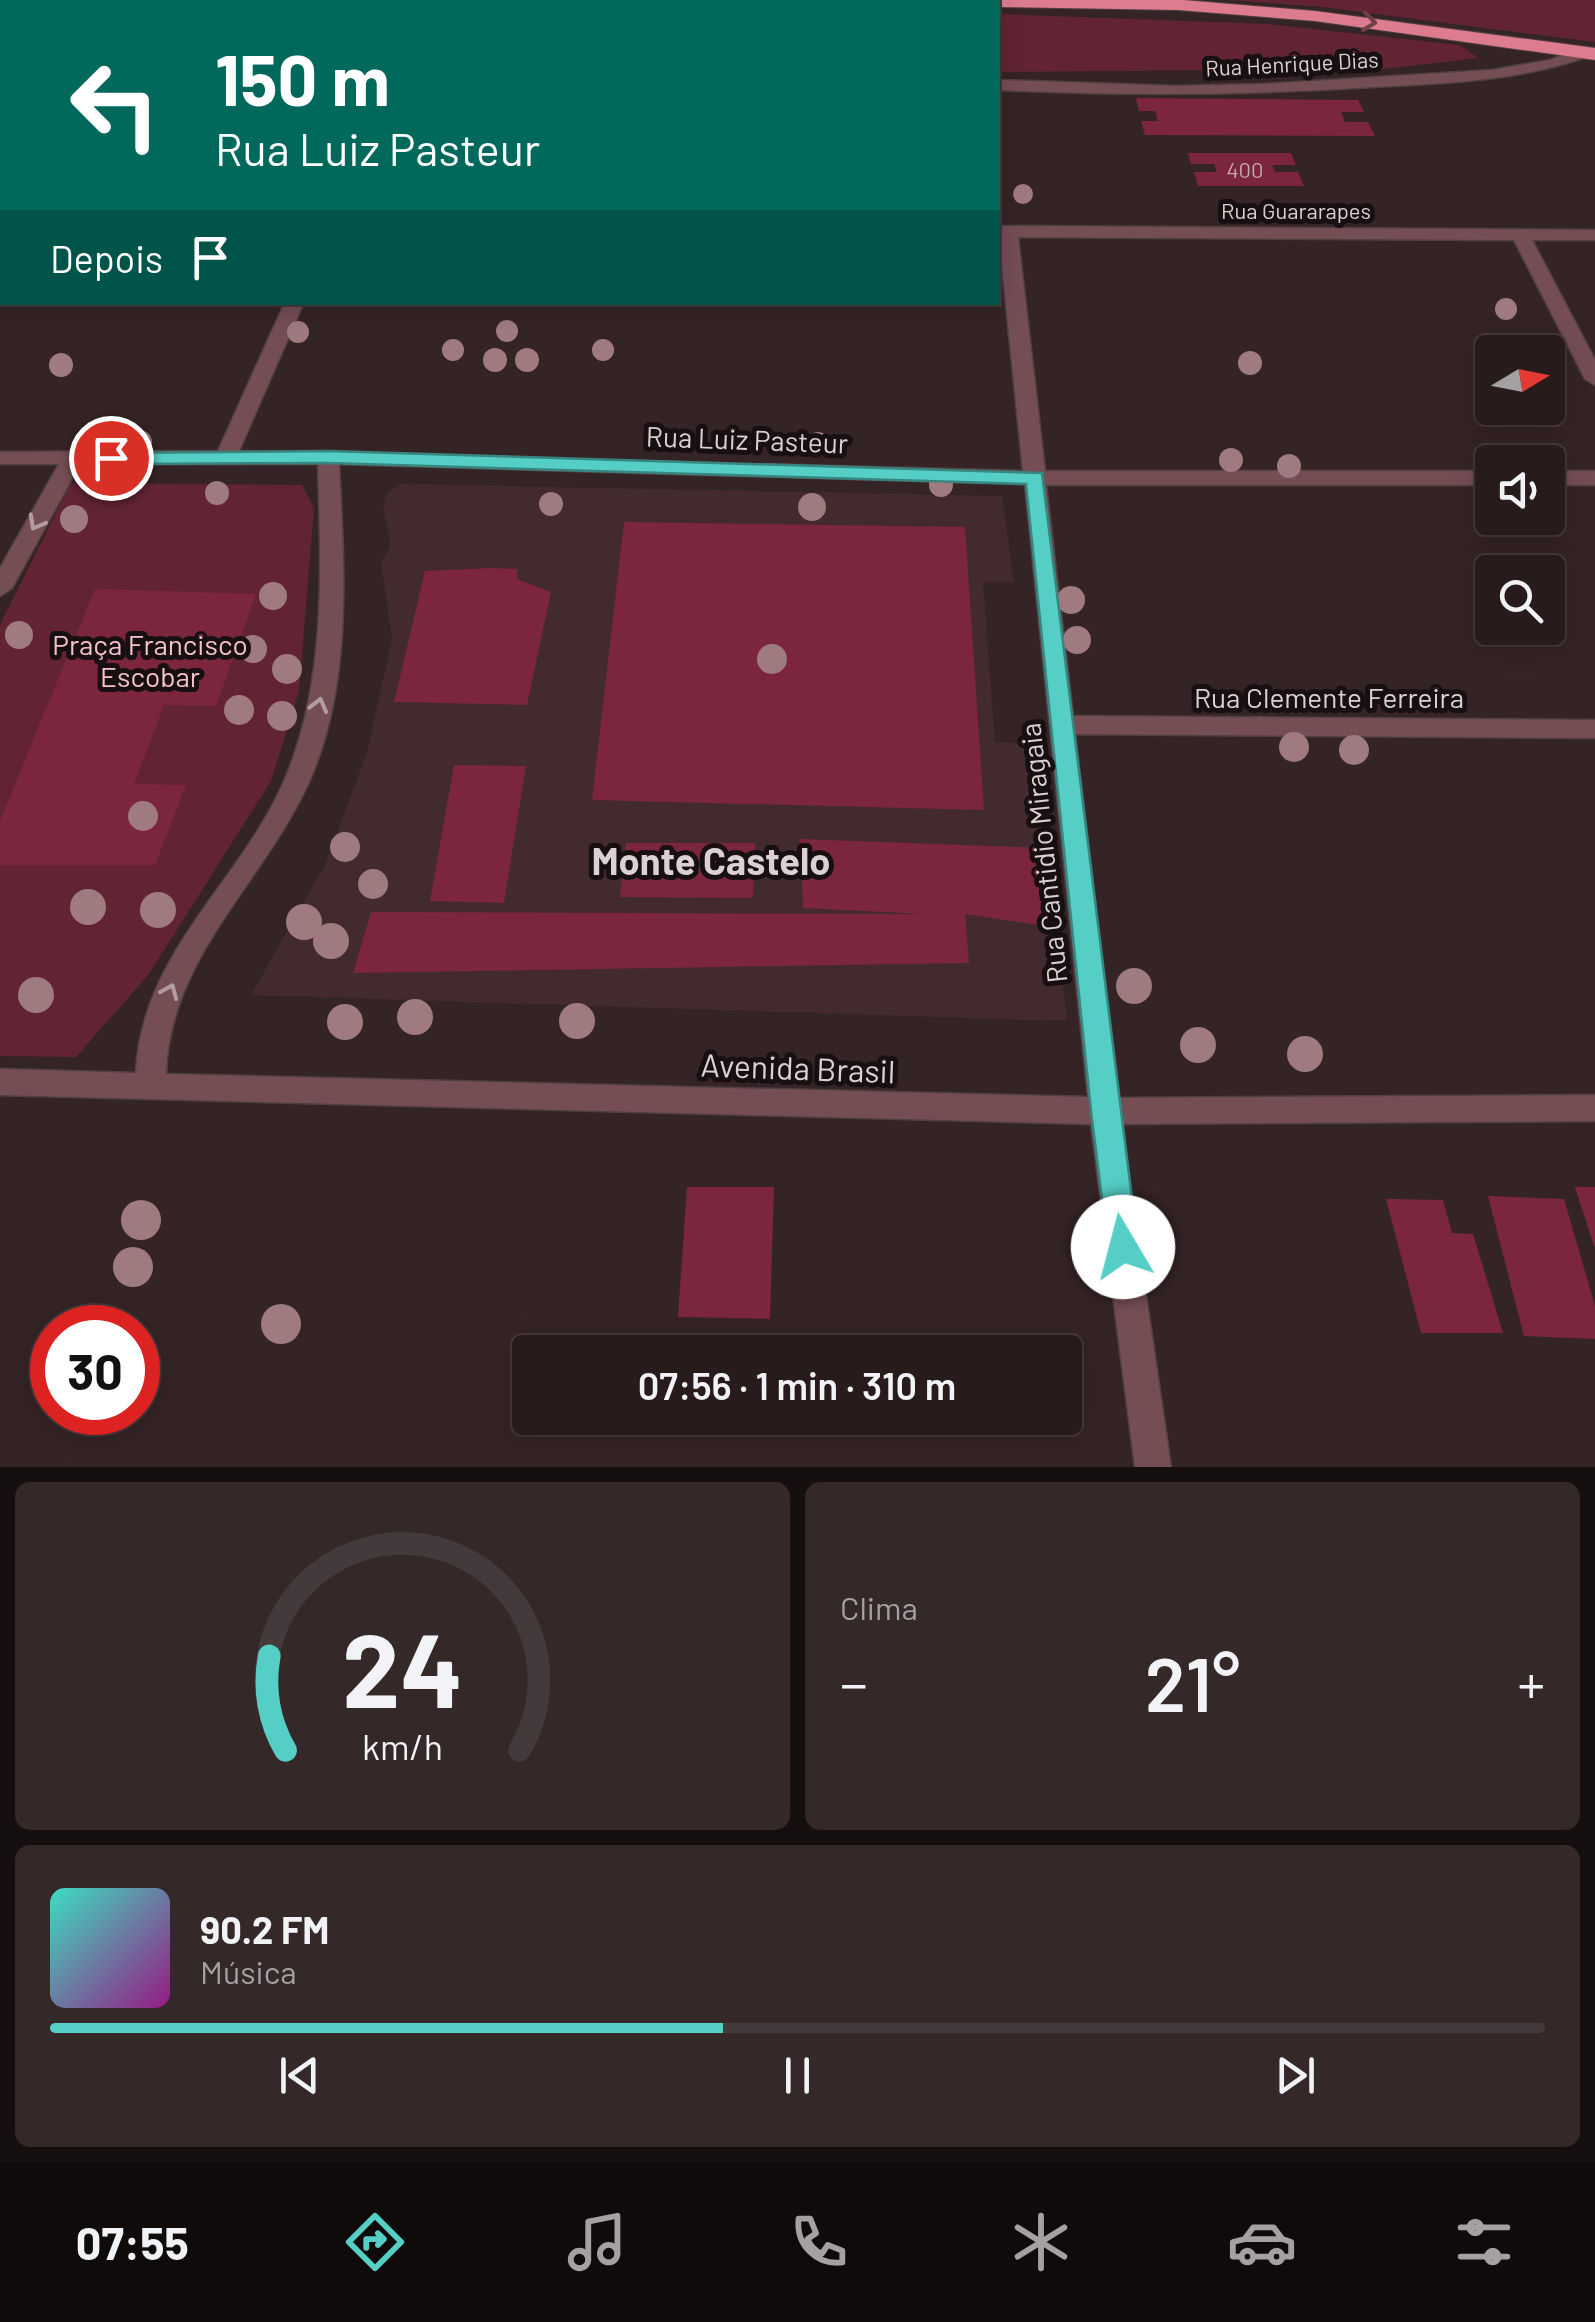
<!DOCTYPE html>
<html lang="pt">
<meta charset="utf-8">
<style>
:root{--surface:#281b1c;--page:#342829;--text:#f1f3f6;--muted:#a5a1a3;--line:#44393b;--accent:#55cec5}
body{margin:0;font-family:Barlow,sans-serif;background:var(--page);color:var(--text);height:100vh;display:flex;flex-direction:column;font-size:38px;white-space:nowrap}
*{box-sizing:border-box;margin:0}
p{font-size:32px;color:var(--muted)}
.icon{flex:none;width:55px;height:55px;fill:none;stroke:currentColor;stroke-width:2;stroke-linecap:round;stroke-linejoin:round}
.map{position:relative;height:1467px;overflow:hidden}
.details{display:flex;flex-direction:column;gap:15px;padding:15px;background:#160f0f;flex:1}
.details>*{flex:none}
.banner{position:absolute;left:0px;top:0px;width:1000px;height:305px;box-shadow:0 5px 25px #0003,0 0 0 2px var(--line);background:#00695c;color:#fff;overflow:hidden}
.needle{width:65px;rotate:80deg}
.controls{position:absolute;left:1475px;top:335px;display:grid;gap:20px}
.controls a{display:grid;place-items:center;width:90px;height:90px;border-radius:10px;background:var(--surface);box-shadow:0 5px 25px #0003,0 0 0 2px var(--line);font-size:50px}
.speed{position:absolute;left:30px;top:1305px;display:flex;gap:20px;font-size:50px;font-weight:700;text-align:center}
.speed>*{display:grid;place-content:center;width:130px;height:130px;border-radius:50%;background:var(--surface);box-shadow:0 5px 25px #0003,0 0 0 2px var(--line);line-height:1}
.speed .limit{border:15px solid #d22;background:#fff;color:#111}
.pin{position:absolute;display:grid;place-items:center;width:85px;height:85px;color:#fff;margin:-42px;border:5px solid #fff;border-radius:50%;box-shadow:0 2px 10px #0007}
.me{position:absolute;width:110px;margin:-55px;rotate:352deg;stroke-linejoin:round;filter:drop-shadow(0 0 8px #0008)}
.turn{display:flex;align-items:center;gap:35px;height:210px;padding:0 50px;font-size:45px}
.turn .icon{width:130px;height:130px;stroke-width:2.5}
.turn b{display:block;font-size:70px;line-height:85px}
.then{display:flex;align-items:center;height:95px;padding:0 50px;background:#0003;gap:20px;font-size:38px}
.big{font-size:75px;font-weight:600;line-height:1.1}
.details .tile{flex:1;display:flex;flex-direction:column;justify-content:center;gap:15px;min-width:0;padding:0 35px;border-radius:15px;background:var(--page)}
.details .dial{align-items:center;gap:0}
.dial svg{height:260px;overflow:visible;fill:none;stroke:var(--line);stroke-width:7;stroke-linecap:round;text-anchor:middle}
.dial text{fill:var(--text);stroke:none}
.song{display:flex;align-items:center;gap:30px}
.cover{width:120px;height:120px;border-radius:15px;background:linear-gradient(135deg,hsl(170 70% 55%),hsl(310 70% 35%))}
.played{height:10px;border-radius:5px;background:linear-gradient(90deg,var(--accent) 45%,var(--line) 45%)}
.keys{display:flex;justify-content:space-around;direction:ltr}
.heat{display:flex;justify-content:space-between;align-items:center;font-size:55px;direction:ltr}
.details .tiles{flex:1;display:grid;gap:15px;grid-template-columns:1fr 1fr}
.tile:last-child{grid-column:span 2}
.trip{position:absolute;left:512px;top:1335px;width:570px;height:100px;border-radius:10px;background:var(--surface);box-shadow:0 5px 25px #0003,0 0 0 2px var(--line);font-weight:600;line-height:100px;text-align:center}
.tab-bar{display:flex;height:160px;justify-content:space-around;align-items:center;background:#100b0b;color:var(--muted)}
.tab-bar .icon{width:70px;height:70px}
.tab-bar .active{color:var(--accent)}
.tab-bar b{font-size:45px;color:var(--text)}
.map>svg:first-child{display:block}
.built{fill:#422a2e}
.green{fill:#622432}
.building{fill:#7c263d}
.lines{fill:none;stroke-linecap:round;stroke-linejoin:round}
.street-casing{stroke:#504042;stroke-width:3}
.highway-casing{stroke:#504042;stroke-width:2}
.street{fill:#754e54;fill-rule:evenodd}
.highway{fill:#dc7c8e;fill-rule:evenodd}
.tree{fill:#9f7b80}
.oneway{stroke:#704049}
.oneway2{stroke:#b39ca0}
.route{fill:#55cec5;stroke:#378680;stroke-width:2.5}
.labels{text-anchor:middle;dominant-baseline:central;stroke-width:10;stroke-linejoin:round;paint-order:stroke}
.far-street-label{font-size:22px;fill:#dcd0d2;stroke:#170f11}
.number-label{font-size:22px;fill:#c4a6ad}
.street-label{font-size:28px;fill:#dcd0d2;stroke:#170f11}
.park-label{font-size:28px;fill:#f6c2ca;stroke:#170f11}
.near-street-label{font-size:32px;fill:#dcd0d2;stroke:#170f11}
.district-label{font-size:38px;font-weight:bold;fill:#dcd0d2;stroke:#170f11}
</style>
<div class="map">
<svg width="1595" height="1467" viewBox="0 0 1595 1467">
<rect width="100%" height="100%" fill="#352426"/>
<path class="built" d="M 399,484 L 1002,496 L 1014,582 L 983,582 L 995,742 L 1036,744 L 1067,1021 L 251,995 L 326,863 L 367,752 L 392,639 L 381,563 L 391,544 L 383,508 L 387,494 Z"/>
<g class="green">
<path d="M 1229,0 L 1595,0 L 1595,42 L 1322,7 Z"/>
<path d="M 998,14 L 1268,24 L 1460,45 L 1478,58 L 1383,69 L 998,72 Z"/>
<path d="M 71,483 L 302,485 L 314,508 L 299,691 L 271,781 L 149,974 L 76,1057 L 0,1056 L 0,625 Z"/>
</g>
<g class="building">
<path d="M 1136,98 L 1358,100 L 1364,112 L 1341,112 L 1345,122 L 1368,122 L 1375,136 L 1145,135 L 1141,121 L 1158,121 L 1155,111 L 1139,111 Z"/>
<path d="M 1188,153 L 1291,153 L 1296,165 L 1272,165 L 1275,172 L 1298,172 L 1304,186 L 1198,186 L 1194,172 L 1217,172 L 1214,164 L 1191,164 Z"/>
<path d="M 624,522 L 965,527 L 984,810 L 592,800 Z"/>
<path d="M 493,568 L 517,569 L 517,579 L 551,592 L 527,705 L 394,702 L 425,571 Z"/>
<path d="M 95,589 L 256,594 L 216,706 L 164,705 L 134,784 L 186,785 L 155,865 L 0,865 L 0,821 Z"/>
<path d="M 454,765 L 526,766 L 504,903 L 430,901 Z"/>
<path d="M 800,839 L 1044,848 L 1051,927 L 965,914 L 969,963 L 353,973 L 371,912 L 925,914 L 803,908 Z"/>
<path d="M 626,843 L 755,843 L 753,898 L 620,897 Z"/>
<path d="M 687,1187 L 774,1187 L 770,1319 L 678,1317 Z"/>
<path d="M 1575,1187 L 1595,1187 L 1595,1246 L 1594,1246 Z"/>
<path d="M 1488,1196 L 1564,1199 L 1595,1306 L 1595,1339 L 1524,1336 Z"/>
<path d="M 1386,1199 L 1443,1200 L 1452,1233 L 1473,1234 L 1503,1333 L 1421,1333 Z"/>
</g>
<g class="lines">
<defs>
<g id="street">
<path d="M 1586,47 L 1594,52 L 1592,55 C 1521,81 1447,83 1373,87 C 1247,95 1123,96 998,90 L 998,80 L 1176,86 L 1264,84 L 1492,70 L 1550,60 Z"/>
<rect x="0" y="114" width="2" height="10"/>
<rect x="0" y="222" width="2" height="10"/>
<path d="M 998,226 L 1595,230 L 1595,240 L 1532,240 L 1595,360 L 1595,385 L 1585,379 L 1514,240 L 1018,237 L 1045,471 L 1492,471 L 1492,485 L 1046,485 L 1073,716 L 1595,720 L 1595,738 L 1075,734 L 1118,1098 L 1595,1095 L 1595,1121 L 1121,1124 L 1171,1467 L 1135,1467 L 1091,1124 L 0,1095 L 0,1069 L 136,1073 C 141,953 241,882 285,779 C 327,680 321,568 318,464 L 80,464 L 12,588 L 0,596 L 0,568 L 59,464 L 0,464 L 0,452 L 218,451 L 285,302 L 304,302 L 239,451 L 1023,471 ZM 339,464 L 1025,484 L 1088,1097 L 166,1074 C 169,958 264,882 309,782 C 353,684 344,568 339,464 Z"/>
<rect x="1548" y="471" width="47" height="14"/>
</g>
<g id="highway">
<path d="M 462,0 L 608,0 L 461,2 Z"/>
<path d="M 913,0 L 1183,0 L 1315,11 L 1595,48 L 1595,60 L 1315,21 L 1178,10 L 998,7 L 998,2 Z"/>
</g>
</defs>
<use href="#street" class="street-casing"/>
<use href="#highway" class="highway-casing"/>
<use href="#street" class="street"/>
<use href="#highway" class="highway"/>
</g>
<g class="tree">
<circle cx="1023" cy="194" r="10"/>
<circle cx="1506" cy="309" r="11"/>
<circle cx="507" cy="331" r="11"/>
<circle cx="298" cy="332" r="11"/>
<circle cx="453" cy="350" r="11"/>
<circle cx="603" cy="350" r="11"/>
<circle cx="495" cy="360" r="12"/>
<circle cx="527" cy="360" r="12"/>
<circle cx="1250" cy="363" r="12"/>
<circle cx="61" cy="365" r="12"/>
<circle cx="140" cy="442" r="12"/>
<circle cx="818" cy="444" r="12"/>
<circle cx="1231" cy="460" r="12"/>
<circle cx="1289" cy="466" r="12"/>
<circle cx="941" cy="485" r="12"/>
<circle cx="217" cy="493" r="12"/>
<circle cx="551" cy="504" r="12"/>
<circle cx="812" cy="507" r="14"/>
<circle cx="74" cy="519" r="14"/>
<circle cx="273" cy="596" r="14"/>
<circle cx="1071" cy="600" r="14"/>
<circle cx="19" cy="635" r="14"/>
<circle cx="1077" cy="640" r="14"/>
<circle cx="253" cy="649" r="14"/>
<circle cx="772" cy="659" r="15"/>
<circle cx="287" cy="669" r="15"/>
<circle cx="239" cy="710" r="15"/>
<circle cx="282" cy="716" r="15"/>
<circle cx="1294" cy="747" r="15"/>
<circle cx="1354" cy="750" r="15"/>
<circle cx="143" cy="816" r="15"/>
<circle cx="345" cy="847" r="15"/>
<circle cx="373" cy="884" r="15"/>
<circle cx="88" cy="907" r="18"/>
<circle cx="158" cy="910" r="18"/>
<circle cx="304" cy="922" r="18"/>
<circle cx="331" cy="941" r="18"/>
<circle cx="1134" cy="986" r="18"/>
<circle cx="36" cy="995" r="18"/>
<circle cx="415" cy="1017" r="18"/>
<circle cx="577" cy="1021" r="18"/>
<circle cx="345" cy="1022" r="18"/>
<circle cx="1198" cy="1045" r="18"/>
<circle cx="1305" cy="1054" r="18"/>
<circle cx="141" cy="1220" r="20"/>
<circle cx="133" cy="1267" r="20"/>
<circle cx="281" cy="1324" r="20"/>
</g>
<defs><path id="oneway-chevron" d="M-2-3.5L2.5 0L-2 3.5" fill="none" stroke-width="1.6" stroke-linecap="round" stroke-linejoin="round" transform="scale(2.5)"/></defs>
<use class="oneway" href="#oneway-chevron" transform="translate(1369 22) rotate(7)"/>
<g class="oneway2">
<use href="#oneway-chevron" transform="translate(36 523) rotate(119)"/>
<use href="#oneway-chevron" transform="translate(319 705) rotate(-75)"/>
<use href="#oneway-chevron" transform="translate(170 991) rotate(-67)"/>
</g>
<path class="route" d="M 328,451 L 1042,473 L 1138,1247 L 1133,1256 L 1123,1260 L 1113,1256 L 1108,1247 L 1091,1111 L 1026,484 L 328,463 L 111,464 L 101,458 L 111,453 Z"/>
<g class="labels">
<g class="far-street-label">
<text transform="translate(1292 63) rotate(-3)">Rua Henrique Dias</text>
<text x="1296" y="210">Rua Guararapes</text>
</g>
<g class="number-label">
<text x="1245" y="169">400</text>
</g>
<g class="street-label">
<text transform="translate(747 439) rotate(2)">Rua Luiz Pasteur</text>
<text x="1329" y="697">Rua Clemente Ferreira</text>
<text transform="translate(1043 853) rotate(-96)">Rua Cantidio Miragaia</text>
</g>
<g class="park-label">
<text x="150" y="644">Praça Francisco<tspan x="150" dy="32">Escobar</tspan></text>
</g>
<g class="near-street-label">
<text transform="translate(798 1067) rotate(2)">Avenida Brasil</text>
</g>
<g class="district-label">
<text x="711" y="860">Monte Castelo</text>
</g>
</g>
</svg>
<div class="controls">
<a><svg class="needle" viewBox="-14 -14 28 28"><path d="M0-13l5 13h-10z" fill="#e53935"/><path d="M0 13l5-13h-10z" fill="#a5a1a3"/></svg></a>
<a><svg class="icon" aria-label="sound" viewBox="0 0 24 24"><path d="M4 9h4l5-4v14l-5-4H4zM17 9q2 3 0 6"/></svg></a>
<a><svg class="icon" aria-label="search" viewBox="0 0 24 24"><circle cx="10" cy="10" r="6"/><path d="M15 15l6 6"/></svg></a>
</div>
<div class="speed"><div class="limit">30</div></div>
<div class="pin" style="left:111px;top:458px;background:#d93025"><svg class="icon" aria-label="arrive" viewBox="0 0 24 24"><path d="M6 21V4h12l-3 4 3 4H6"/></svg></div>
<svg class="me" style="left:1123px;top:1247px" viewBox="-20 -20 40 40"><circle r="19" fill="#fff"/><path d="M0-13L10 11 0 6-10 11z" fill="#55cec5"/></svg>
<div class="trip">07:56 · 1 min · 310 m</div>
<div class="banner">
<div class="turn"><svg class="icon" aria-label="left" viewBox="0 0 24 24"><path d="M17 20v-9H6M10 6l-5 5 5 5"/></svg><div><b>150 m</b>Rua Luiz Pasteur</div></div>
<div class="then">Depois<svg class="icon" aria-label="arrive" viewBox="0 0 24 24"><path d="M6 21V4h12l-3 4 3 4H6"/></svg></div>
</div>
</div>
<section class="details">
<div class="tiles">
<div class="tile dial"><svg viewBox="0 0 100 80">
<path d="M14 69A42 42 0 1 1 86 69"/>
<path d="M14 69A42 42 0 0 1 9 40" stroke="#55cec5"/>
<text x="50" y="56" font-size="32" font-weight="700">24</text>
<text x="50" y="72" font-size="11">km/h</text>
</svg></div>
<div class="tile"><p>Clima</p>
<div class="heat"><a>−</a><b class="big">21°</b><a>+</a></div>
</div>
<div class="tile">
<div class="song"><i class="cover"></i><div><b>90.2 FM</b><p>Música</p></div></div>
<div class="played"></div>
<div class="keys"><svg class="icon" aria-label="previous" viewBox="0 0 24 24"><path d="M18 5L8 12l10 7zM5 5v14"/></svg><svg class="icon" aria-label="pause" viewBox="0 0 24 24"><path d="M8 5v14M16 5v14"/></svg><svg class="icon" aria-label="next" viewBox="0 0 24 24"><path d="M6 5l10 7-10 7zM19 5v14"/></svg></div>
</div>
</div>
</section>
<nav class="tab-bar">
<b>07:55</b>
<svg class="icon active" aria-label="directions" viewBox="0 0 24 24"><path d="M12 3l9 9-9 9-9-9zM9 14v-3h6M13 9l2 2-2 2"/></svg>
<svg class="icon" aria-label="music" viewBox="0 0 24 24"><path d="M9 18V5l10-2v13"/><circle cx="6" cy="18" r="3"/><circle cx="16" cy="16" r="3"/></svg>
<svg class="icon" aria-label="phone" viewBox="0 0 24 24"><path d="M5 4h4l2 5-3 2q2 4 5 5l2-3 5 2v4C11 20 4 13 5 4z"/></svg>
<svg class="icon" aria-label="climate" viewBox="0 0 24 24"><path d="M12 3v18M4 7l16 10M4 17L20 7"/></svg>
<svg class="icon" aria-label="car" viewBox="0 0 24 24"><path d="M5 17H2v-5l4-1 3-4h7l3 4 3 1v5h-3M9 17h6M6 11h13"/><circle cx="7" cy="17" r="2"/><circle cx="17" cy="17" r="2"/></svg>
<svg class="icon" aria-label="filters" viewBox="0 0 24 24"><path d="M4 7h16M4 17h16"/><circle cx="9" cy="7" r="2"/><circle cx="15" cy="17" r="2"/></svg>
</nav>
